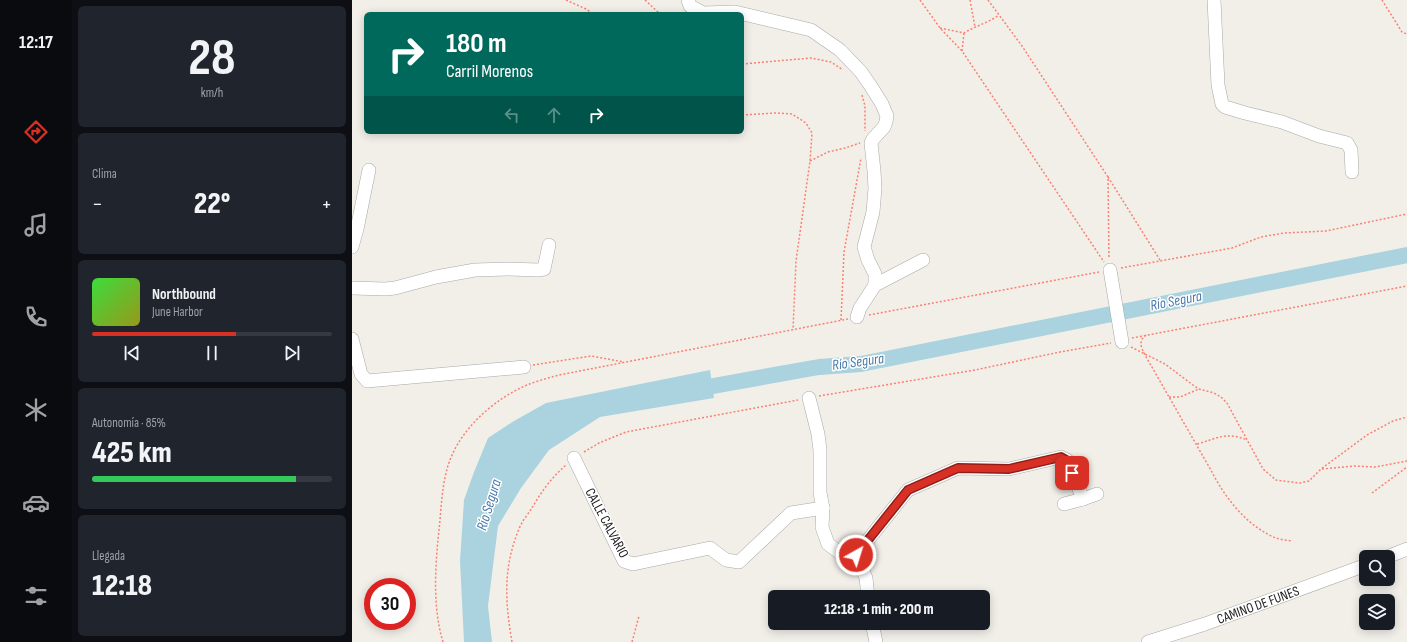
<!DOCTYPE html>
<html lang="es">
<meta charset="utf-8">
<style>
:root{--surface:#171b24;--page:#20242c;--text:#f1f3f6;--muted:#9ea1a6;--line:#363941;--accent:#d93025}
body{margin:0;font-family:"Sofia Sans Condensed",sans-serif;background:var(--page);color:var(--text);height:100vh;display:flex;flex-direction:column;font-size:15px;white-space:nowrap}
*{box-sizing:border-box;margin:0}
p{font-size:13px;color:var(--muted)}
.icon{flex:none;width:22px;height:22px;fill:none;stroke:currentColor;stroke-width:2;stroke-linecap:round;stroke-linejoin:round}
.map{position:relative;flex:1;overflow:hidden}
.details{display:flex;flex-direction:column;gap:6px;padding:6px;background:#0d0f14;width:280px}
.details>*{flex:none}
.banner{position:absolute;left:12px;top:12px;width:380px;height:122px;border-radius:6px;box-shadow:0 2px 10px #0003;background:#00695c;color:#fff;overflow:hidden}
.buttons{position:absolute;left:1007px;top:550px;display:grid;gap:8px}
.buttons a{display:grid;place-items:center;width:36px;height:36px;border-radius:6px;background:var(--surface);box-shadow:0 2px 10px #0003;font-size:20px}
.speed{position:absolute;left:12px;top:578px;display:flex;gap:8px;font-size:20px;font-weight:700;text-align:center}
.speed>*{display:grid;place-content:center;width:52px;height:52px;border-radius:50%;background:var(--surface);box-shadow:0 2px 10px #0003;line-height:1}
.speed .limit{border:6px solid #d22;background:#fff;color:#111}
.pin{position:absolute;display:grid;place-items:center;width:34px;height:34px;color:#fff;margin:-17px;border-radius:8px;box-shadow:0 2px 6px #0006}
.me{position:absolute;width:44px;margin:-22px;rotate:39deg;stroke-linejoin:round;filter:drop-shadow(0 0 3px #0008)}
.turn{display:flex;align-items:center;gap:14px;height:84px;padding:0 16px;font-size:18px}
.turn .icon{width:52px;height:52px;stroke-width:2.5}
.turn b{display:block;font-size:28px;line-height:34px}
.lanes{display:flex;align-items:center;height:38px;padding:0 16px;background:#0003;justify-content:center;gap:20px;direction:ltr}
.lanes .off{opacity:.35}
.big{font-size:30px;font-weight:800;line-height:1.1}
.details .tile{flex:1;display:flex;flex-direction:column;justify-content:center;gap:6px;min-width:0;padding:0 14px;border-radius:6px;background:var(--page)}
.details .dial{align-items:center;gap:0}
.dial b{font-size:52px;line-height:1}
.song{display:flex;align-items:center;gap:12px}
.cover{width:48px;height:48px;border-radius:6px;background:linear-gradient(135deg,hsl(120 70% 55%),hsl(60 70% 35%))}
.played{height:4px;border-radius:2px;background:linear-gradient(90deg,var(--accent) 60%,var(--line) 60%)}
.keys{display:flex;justify-content:space-around;direction:ltr}
.heat{display:flex;justify-content:space-between;align-items:center;font-size:22px;direction:ltr}
.charge{height:6px;border-radius:3px;background:linear-gradient(90deg,#34c759 85%,var(--line) 0)}
.trip{position:absolute;left:416px;top:590px;width:222px;height:40px;border-radius:6px;background:var(--surface);box-shadow:0 2px 10px #0003;font-weight:800;line-height:40px;text-align:center}
main{display:flex;flex:1;min-height:0}
.tabs{display:flex;flex-direction:column;width:72px;justify-content:space-around;align-items:center;background:#090b0e;color:var(--muted)}
.tabs .icon{width:28px;height:28px}
.tabs .current{color:var(--accent)}
.tabs b{font-size:18px;color:var(--text)}
.map>svg:first-child{display:block}
.water{fill:#aad3df}
.lines{fill:none;stroke-linecap:round;stroke-linejoin:round}
.river{stroke:#aad3df;stroke-width:16}
.minor-casing{stroke:#a9a9a9;stroke-width:14}
.path{stroke:#fa8072;stroke-width:1.5;stroke-dasharray:2 2;stroke-linecap:butt}
.minor{stroke:#fff;stroke-width:13}
.route-casing{stroke:#8d1f18;stroke-width:10}
.route{stroke:#d93025;stroke-width:7}
.labels{text-anchor:middle;dominant-baseline:central;stroke-width:3;stroke-linejoin:round;paint-order:stroke}
.street-label{font-size:14px;fill:#222;stroke:#fff}
.water-label{font-size:15px;font-style:italic;fill:#4a7aab;stroke:#fff}
</style>
<main>
<nav class="tabs">
<b>12:17</b>
<svg class="icon current" aria-label="directions" viewBox="0 0 24 24"><path d="M12 3l9 9-9 9-9-9zM9 14v-3h6M13 9l2 2-2 2"/></svg>
<svg class="icon" aria-label="music" viewBox="0 0 24 24"><path d="M9 18V5l10-2v13"/><circle cx="6" cy="18" r="3"/><circle cx="16" cy="16" r="3"/></svg>
<svg class="icon" aria-label="phone" viewBox="0 0 24 24"><path d="M5 4h4l2 5-3 2q2 4 5 5l2-3 5 2v4C11 20 4 13 5 4z"/></svg>
<svg class="icon" aria-label="climate" viewBox="0 0 24 24"><path d="M12 3v18M4 7l16 10M4 17L20 7"/></svg>
<svg class="icon" aria-label="car" viewBox="0 0 24 24"><path d="M5 17H2v-5l4-1 3-4h7l3 4 3 1v5h-3M9 17h6M6 11h13"/><circle cx="7" cy="17" r="2"/><circle cx="17" cy="17" r="2"/></svg>
<svg class="icon" aria-label="filters" viewBox="0 0 24 24"><path d="M4 7h16M4 17h16"/><circle cx="9" cy="7" r="2"/><circle cx="15" cy="17" r="2"/></svg>
</nav>
<section class="details">
<div class="tile dial"><b>28</b><p>km/h</p></div>
<div class="tile"><p>Clima</p>
<div class="heat"><a>−</a><b class="big">22°</b><a>+</a></div>
</div>
<div class="tile">
<div class="song"><i class="cover"></i><div><b>Northbound</b><p>June Harbor</p></div></div>
<div class="played"></div>
<div class="keys"><svg class="icon" aria-label="previous" viewBox="0 0 24 24"><path d="M18 5L8 12l10 7zM5 5v14"/></svg><svg class="icon" aria-label="pause" viewBox="0 0 24 24"><path d="M8 5v14M16 5v14"/></svg><svg class="icon" aria-label="next" viewBox="0 0 24 24"><path d="M6 5l10 7-10 7zM19 5v14"/></svg></div>
</div>
<div class="tile"><p>Autonomía · 85%</p><b class="big">425 km</b><div class="charge"></div></div>
<div class="tile"><p>Llegada</p><b class="big">12:18</b></div>
</section>
<div class="map">
<svg width="1055" height="642" viewBox="0 0 1055 642">
<rect width="100%" height="100%" fill="#f2efe9"/>
<path class="water" d="M 358,370 L 362,398 L 248,417 L 197,450 L 169,488 L 146,526 L 136,606 L 140,642 L 112,642 L 108,561 L 112,500 L 122,472 L 136,438 L 162,421 L 194,403 Z"/>
<g class="lines">
<path class="river" d="M 339,390 L 467,367 L 509,364 L 1055,255"/>
<defs>
<g id="minor">
<path d="M 336,0 L 338,6 L 351,13 L 383,12 L 459,30 L 488,50 L 509,72 L 518,85 L 530,104 L 535,116 L 534,122 L 532,127 L 521,139 L 519,143 L 522,171 L 523,188 L 521,212 L 512,247 L 516,260 L 523,274 L 523,285"/>
<path d="M 862,0 L 866,85 L 870,104 L 873,107 L 893,113 L 930,122 L 967,136 L 995,143 L 999,150 L 1000,172"/>
<path d="M 0,247 L 5,229 L 17,170"/>
<path d="M 758,270 L 770,342"/>
<path d="M 0,288 L 33,289 L 43,288 L 84,277 L 123,270 L 156,269 L 186,270 L 192,269 L 197,245"/>
<path d="M 505,317 L 508,308 L 523,285 L 571,260"/>
<path d="M 0,339 L 9,374 L 15,381 L 172,367"/>
<path d="M 457,398 L 466,434 L 468,450 L 468,493 L 471,508 L 470,527 L 476,544 L 488,553 L 504,555 L 514,578 L 516,597"/>
<path d="M 222,458 L 272,561 L 281,564 L 358,548 L 374,560 L 387,562 L 439,513 L 471,508"/>
<path d="M 712,504 L 731,499 L 745,494"/>
<path d="M 504,555 L 556,490 L 606,468 L 657,469 L 709,457 L 715,460 L 731,499"/>
<path d="M 1035,557 L 1055,549"/>
<path d="M 520,623 L 524,642"/>
<path d="M 796,642 L 853,624 L 1014,565"/>
</g>
</defs>
<use href="#minor" class="minor-casing"/>
<g class="path">
<path d="M 214,0 L 234,9 L 241,14"/>
<path d="M 293,0 L 308,14"/>
<path d="M 568,0 L 588,28 L 610,51 L 752,262"/>
<path d="M 618,0 L 623,27"/>
<path d="M 636,0 L 670,46 L 756,177 L 757,259"/>
<path d="M 1030,0 L 1050,32 L 1055,34"/>
<path d="M 588,28 L 612,33 C 623,26 636,23 647,15"/>
<path d="M 610,51 L 612,33"/>
<path d="M 390,64 L 459,58 L 479,62 L 491,70"/>
<path d="M 510,95 L 513,106 L 513,131"/>
<path d="M 390,115 L 424,113 L 440,114 L 454,123 L 460,133 L 458,161 L 444,261 L 441,330"/>
<path d="M 458,161 L 476,152 L 493,148 L 508,143"/>
<path d="M 756,177 L 808,260"/>
<path d="M 769,268 L 880,248 L 909,237 L 932,233 L 974,231 L 1055,214"/>
<path d="M 517,315 L 747,272"/>
<path d="M 489,320 L 492,252 L 509,158"/>
<path d="M 794,335 C 786,341 789,347 793,355 L 860,472 C 873,498 896,527 924,538 C 929,540 935,540 940,541"/>
<path d="M 780,338 L 1055,286"/>
<path d="M 779,347 L 813,364 L 841,385 L 847,389 L 862,393 L 869,397 L 875,403 L 911,469 L 924,480 L 948,483 L 957,481 L 969,469 L 1015,435 L 1041,421 L 1055,417"/>
<path d="M 181,365 L 239,356 L 272,362"/>
<path d="M 467,396 L 623,370 L 708,352 L 759,343"/>
<path d="M 817,397 L 828,397 L 847,389"/>
<path d="M 845,444 C 864,439 874,431 895,440"/>
<path d="M 232,452 L 247,443 L 274,432 L 446,400"/>
<path d="M 970,469 L 1002,466 L 1023,467 L 1055,461"/>
<path d="M 1020,493 L 1055,467"/>
<path d="M 91,642 C 81,609 83,572 86,539 C 89,516 89,491 95,469 C 105,432 140,400 175,385 C 185,381 196,378 207,375 L 496,319"/>
<path d="M 160,642 C 153,602 151,567 167,529 C 170,521 176,514 180,508 C 189,492 200,477 214,465"/>
<path d="M 280,642 L 287,616"/>
</g>
<use href="#minor" class="minor"/>
</g>
<g class="lines">
<defs>
<path id="route" d="M 504,555 L 556,490 L 606,468 L 657,469 L 709,457 L 714,460 L 720,473"/>
</defs>
<use href="#route" class="route-casing"/>
<use href="#route" class="route"/>
</g>
<g class="labels">
<g class="street-label">
<text transform="translate(255 523) rotate(62)">CALLE CALVARIO</text>
<text transform="translate(906 605) rotate(-20)">CAMINO DE FUNES</text>
</g>
<g class="water-label">
<text transform="translate(824 301) rotate(-11)">Río Segura</text>
<text transform="translate(506 362) rotate(-8)">Río Segura</text>
<text transform="translate(137 505) rotate(-73)">Río Segura</text>
</g>
</g>
</svg>
<div class="buttons">
<a><svg class="icon" aria-label="search" viewBox="0 0 24 24"><circle cx="10" cy="10" r="6"/><path d="M15 15l6 6"/></svg></a>
<a><svg class="icon" aria-label="layers" viewBox="0 0 24 24"><path d="M12 4l9 5-9 5-9-5zM3 14l9 5 9-5"/></svg></a>
</div>
<div class="speed"><div class="limit">30</div></div>
<div class="pin" style="left:720px;top:473px;background:#d93025"><svg class="icon" aria-label="arrive" viewBox="0 0 24 24"><path d="M6 21V4h12l-3 4 3 4H6"/></svg></div>
<svg class="me" style="left:504px;top:555px" viewBox="-20 -20 40 40"><circle r="17" fill="#d93025" stroke="#fff" stroke-width="3"/><path d="M0-11L8 9 0 5-8 9z" fill="#fff"/></svg>
<div class="trip">12:18 · 1 min · 200 m</div>
<div class="banner">
<div class="turn"><svg class="icon" aria-label="right" viewBox="0 0 24 24"><path d="M7 20v-9h11M14 6l5 5-5 5"/></svg><div><b>180 m</b>Carril Morenos</div></div>
<div class="lanes"><svg class="icon off" aria-label="left" viewBox="0 0 24 24"><path d="M17 20v-9H6M10 6l-5 5 5 5"/></svg><svg class="icon off" aria-label="ahead" viewBox="0 0 24 24"><path d="M12 20V5M6 11l6-6 6 6"/></svg><svg class="icon" aria-label="right" viewBox="0 0 24 24"><path d="M7 20v-9h11M14 6l5 5-5 5"/></svg></div>
</div>
</div>
</main>
